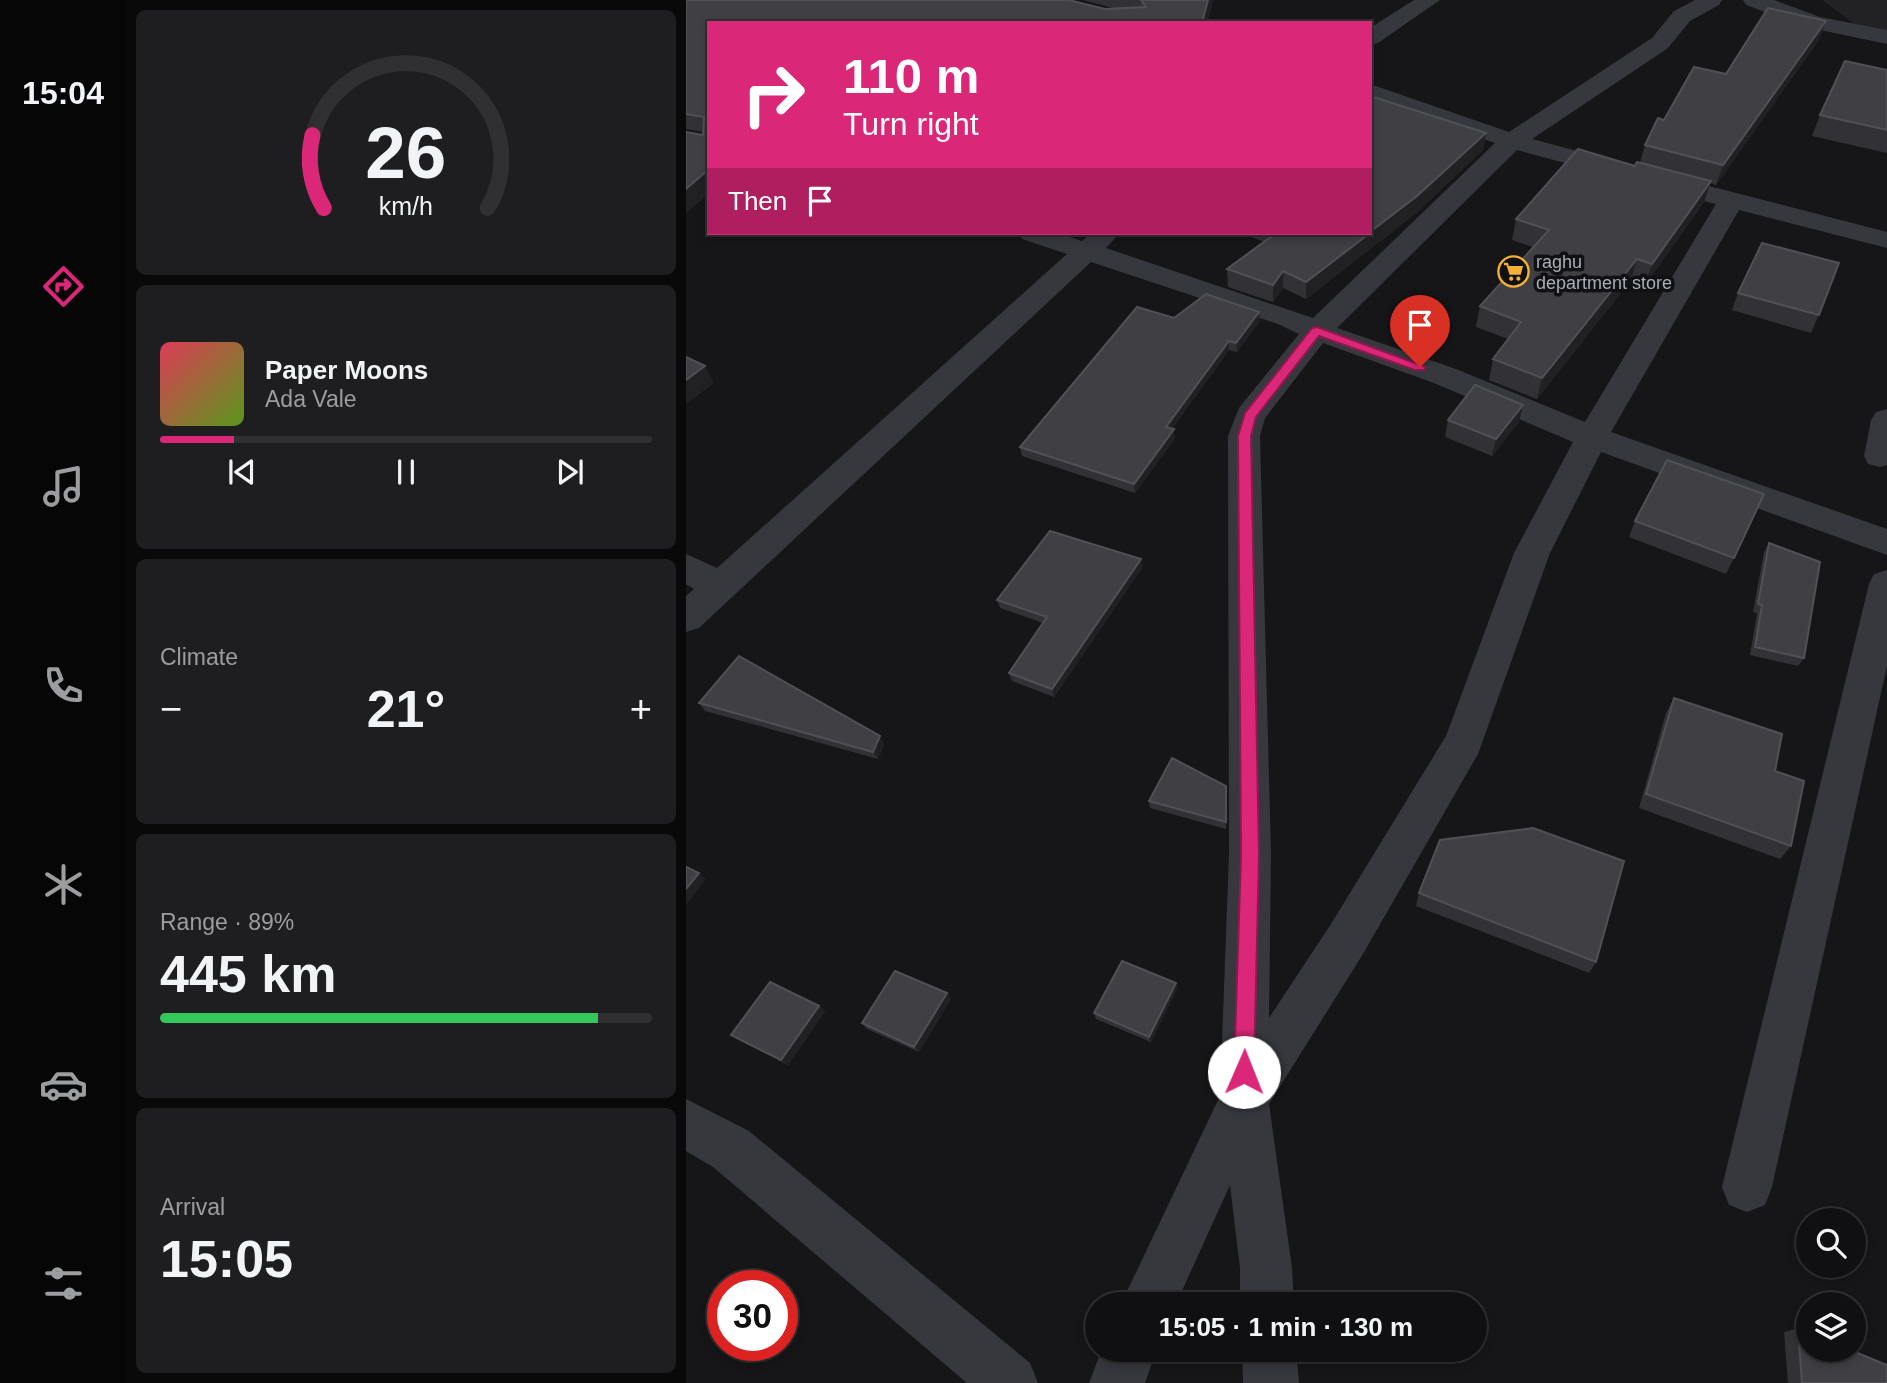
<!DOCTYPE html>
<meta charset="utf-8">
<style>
:root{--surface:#101012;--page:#1e1e20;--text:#f1f3f6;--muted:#9c9d9f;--line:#303032;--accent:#db2777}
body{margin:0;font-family:Arial,sans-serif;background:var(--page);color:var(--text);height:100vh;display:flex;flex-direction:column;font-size:26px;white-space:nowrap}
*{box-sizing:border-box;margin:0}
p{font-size:23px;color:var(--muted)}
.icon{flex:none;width:38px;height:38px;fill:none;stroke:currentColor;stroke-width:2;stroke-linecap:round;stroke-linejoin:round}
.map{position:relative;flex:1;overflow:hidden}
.panel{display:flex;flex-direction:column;gap:10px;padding:10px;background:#09090a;width:560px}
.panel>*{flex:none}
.banner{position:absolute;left:21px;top:21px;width:665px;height:214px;border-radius:0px;box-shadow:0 4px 10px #0003,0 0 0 2px var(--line);background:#db2777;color:#fff;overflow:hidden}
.buttons{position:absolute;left:1110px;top:1208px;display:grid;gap:14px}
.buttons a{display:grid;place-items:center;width:70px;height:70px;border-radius:50%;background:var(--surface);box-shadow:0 4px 10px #0003,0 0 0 2px var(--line);font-size:35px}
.speed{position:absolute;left:21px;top:1270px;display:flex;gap:14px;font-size:35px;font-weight:700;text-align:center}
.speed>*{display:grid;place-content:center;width:91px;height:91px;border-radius:50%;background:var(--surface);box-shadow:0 4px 10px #0003,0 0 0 2px var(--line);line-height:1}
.speed .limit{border:10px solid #d22;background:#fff;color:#111}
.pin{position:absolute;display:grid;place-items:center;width:60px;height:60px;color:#fff;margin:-72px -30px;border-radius:50% 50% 50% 0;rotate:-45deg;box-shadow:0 0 7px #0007}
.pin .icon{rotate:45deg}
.me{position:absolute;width:77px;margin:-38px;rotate:1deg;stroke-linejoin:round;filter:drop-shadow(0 0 5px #0008)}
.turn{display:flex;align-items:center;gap:24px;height:147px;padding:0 21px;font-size:32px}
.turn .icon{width:91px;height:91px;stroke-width:2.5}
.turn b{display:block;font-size:49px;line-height:60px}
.then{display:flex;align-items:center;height:66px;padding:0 21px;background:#0003;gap:14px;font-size:26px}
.big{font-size:52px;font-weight:800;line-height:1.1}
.panel .widget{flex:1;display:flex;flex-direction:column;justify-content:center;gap:10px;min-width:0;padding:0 24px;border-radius:10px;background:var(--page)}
.panel .dial{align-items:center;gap:0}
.dial svg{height:182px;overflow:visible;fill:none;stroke:var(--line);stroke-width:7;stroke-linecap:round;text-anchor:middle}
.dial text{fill:var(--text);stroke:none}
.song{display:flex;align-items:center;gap:21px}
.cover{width:84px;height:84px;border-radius:10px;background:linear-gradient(135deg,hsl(350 70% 55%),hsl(90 70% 35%))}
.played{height:7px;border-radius:4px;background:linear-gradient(90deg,var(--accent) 15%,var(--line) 15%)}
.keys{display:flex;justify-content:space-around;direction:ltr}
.heat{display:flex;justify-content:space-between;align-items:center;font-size:38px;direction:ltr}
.charge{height:10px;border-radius:5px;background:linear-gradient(90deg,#34c759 89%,var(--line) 0)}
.trip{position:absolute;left:399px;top:1292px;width:402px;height:70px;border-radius:35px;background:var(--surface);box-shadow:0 4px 10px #0003,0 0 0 2px var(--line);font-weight:800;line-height:70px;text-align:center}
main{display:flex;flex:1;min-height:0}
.dock{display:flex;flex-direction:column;width:126px;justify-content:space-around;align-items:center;background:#060607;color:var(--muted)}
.dock .icon{width:49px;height:49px}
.dock .on{color:var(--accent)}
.dock b{font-size:32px;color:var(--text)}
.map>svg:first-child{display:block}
.built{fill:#222225}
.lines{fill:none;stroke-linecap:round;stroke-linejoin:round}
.minor{fill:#37383d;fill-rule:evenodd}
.wall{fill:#323236}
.shaded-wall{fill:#212124}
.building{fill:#3f3f44;stroke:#4f5156;stroke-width:2}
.route{fill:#db2777;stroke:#8e194d;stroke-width:2}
.labels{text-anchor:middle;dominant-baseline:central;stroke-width:7;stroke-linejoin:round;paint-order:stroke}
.far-poi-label{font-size:18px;fill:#a8adb8;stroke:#111113;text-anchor:start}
</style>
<main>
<nav class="dock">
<b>15:04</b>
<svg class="icon on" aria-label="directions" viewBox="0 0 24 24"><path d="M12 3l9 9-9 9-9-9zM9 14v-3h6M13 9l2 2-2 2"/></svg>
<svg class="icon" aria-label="music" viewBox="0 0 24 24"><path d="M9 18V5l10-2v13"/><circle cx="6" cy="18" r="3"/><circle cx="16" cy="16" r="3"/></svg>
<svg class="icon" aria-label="phone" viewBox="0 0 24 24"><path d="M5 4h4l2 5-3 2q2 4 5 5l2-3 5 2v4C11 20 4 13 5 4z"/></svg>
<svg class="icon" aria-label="climate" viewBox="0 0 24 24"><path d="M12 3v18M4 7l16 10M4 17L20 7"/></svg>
<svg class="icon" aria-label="car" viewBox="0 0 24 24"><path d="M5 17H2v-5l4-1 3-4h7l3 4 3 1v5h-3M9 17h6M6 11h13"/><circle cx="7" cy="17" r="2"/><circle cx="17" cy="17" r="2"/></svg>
<svg class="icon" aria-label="filters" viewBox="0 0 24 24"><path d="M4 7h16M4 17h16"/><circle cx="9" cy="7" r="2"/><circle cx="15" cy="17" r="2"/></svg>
</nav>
<section class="panel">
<div class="widget dial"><svg viewBox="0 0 100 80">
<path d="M14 69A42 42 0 1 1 86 69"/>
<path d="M14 69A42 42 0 0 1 9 37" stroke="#db2777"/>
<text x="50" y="56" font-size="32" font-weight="700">26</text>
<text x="50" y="72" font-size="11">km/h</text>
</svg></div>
<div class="widget">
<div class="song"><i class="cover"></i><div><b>Paper Moons</b><p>Ada Vale</p></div></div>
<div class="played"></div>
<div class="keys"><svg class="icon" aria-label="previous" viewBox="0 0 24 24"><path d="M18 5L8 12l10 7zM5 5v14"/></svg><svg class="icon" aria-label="pause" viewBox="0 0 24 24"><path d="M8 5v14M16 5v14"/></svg><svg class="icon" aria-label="next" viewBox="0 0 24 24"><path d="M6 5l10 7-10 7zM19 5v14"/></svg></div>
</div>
<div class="widget"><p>Climate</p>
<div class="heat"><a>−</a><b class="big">21°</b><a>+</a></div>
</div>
<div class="widget"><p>Range · 89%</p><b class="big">445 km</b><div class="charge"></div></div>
<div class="widget"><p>Arrival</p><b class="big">15:05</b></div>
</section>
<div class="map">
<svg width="1201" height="1383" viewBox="0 0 1201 1383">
<rect width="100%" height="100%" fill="#161618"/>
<path class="built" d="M 1136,0 L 1201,0 L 1201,31 L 1170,25 Z"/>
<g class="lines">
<g class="minor">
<path d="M 728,0 L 754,0 L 692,43 L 684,45 L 684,28 Z"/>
<path d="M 1009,0 L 1036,0 L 1033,5 L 1004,21 L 982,48 L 846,139 L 944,165 L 948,170 L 944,175 L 935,178 L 831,150 L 651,328 L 770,369 L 899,422 L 1030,204 L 1014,200 L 1010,194 L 1014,188 L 1023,186 L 1201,232 L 1201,248 L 1053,210 L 925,432 L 1201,529 L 1201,555 L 915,452 L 864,553 L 792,754 L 677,954 L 583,1104 L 606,1268 L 608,1304 L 554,1304 L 554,1268 L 544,1185 L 490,1304 L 435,1304 L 534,1096 L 543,854 L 542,436 L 553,408 L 613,334 L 592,324 L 405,262 L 13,628 L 0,632 L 0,596 L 8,589 L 0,584 L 0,554 L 31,568 L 381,254 L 336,239 L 333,233 L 372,233 L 396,241 L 405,233 L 428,233 L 431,236 L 420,248 L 627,318 L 809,143 L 684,99 L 684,84 L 823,132 L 966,38 L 988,11 ZM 637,343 L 748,383 L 887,442 L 828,553 L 760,736 L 645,924 L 583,1018 L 585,854 L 574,436 L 579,418 Z"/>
<path d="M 1057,0 L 1088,0 L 1134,17 L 1201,30 L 1201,44 L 1120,27 L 1060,5 Z"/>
<path d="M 1201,409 L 1201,465 L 1194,467 L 1182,464 L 1178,456 L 1185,420 L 1190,412 Z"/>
<path d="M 1201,570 L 1201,666 L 1086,1187 L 1079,1205 L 1061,1212 L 1043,1205 L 1036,1187 L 1183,584 L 1188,574 Z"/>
<path d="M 0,1099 L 63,1131 L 344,1363 L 352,1383 L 281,1383 L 27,1167 L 0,1151 Z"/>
<path d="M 416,1349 L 471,1349 L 459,1383 L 403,1383 Z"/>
<path d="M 556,1349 L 610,1349 L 613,1383 L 557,1383 Z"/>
</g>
</g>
<g class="wall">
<path d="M 0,0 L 419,9 L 431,9 L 397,0 L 527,0 L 521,23 L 23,23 L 23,193 L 0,213 L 0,132 L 17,135 L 17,132 L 0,129 Z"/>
<path d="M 1140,21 L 1133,40 L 1030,185 L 1024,183 L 1018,202 L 959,285 L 945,280 L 851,399 L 803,380 L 807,359 L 822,339 L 790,327 L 794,306 L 847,247 L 826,240 L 830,219 L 954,163 L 959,145 L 978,120 L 1040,74 Z"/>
<path d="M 1201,70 L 1201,153 L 1126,136 L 1134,115 Z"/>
<path d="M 800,133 L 797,150 L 730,213 L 620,299 L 597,288 L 587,302 L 542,287 L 541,269 L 578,242 L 556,233 L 684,233 Z"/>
<path d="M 1052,293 L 1133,315 L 1125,333 L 1046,310 Z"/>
<path d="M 488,318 L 574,321 L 551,352 L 543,350 L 486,429 L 489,438 L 449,493 L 336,456 L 334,447 Z"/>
<path d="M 762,420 L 833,422 L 806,456 L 759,437 Z"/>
<path d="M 949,521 L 1048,558 L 1040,574 L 943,537 Z"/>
<path d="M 1083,543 L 1118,658 L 1112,666 L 1064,655 L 1071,613 L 1067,612 L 1078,552 Z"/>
<path d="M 455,559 L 456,568 L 368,697 L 326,681 L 323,673 L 357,623 L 314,608 L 311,600 Z"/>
<path d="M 988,698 L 1089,771 L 1105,846 L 1094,859 L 953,808 L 980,713 Z"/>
<path d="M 13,703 L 198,744 L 192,759 L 19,711 Z"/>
<path d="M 540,786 L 540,829 L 464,808 L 463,801 Z"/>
<path d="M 733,893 L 910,962 L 903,973 L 730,906 Z"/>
<path d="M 490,983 L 491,989 L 465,1042 L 410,1019 L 408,1013 Z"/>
<path d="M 261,993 L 265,999 L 233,1052 L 181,1029 L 176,1023 Z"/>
<path d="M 133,1006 L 139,1011 L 102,1065 L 52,1040 L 45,1035 Z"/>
<path d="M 1112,1328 L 1201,1383 L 1102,1383 L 1098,1332 Z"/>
</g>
<g class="shaded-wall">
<path d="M 522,0 L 527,0 L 521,23 L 516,23 Z"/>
<path d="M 1140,21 L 1133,40 L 1030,185 L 1037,165 Z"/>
<path d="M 800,133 L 797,150 L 730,213 L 620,299 L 620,282 Z"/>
<path d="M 23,169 L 23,193 L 0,213 L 0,189 Z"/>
<path d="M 1025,181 L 1018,202 L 959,285 L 966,264 Z"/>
<path d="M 951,259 L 945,280 L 851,399 L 856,378 Z"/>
<path d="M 597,271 L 597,288 L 587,302 L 587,285 Z"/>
<path d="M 573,312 L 574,321 L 551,352 L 550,343 Z"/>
<path d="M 543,341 L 543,350 L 481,436 L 480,427 Z"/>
<path d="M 19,366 L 28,383 L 0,404 L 0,380 Z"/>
<path d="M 837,405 L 833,422 L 806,456 L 810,439 Z"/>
<path d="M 488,429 L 489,438 L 449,493 L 448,484 Z"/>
<path d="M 455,559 L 456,568 L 368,697 L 366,689 Z"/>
<path d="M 194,736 L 198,744 L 192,759 L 187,752 Z"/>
<path d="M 13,873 L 20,879 L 0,905 L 0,889 Z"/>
<path d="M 490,983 L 491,989 L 465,1042 L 463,1037 Z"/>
<path d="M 261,993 L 265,999 L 233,1052 L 228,1047 Z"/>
<path d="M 133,1006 L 139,1011 L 102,1065 L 95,1060 Z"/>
</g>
<g class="building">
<path d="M 0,0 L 383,0 L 419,9 L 460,7 L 455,0 L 522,0 L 516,23 L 23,23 L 23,169 L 0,189 L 0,132 L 17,135 L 18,117 L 0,114 Z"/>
<path d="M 1082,8 L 1140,21 L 1037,165 L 959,145 L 972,118 L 978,120 L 1008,67 L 1040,74 Z"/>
<path d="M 1159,61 L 1201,70 L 1201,130 L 1134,115 Z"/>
<path d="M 684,96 L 800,133 L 731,196 L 684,232 Z"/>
<path d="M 892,149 L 949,166 L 951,162 L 1025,181 L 966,264 L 951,259 L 856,378 L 807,359 L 835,322 L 794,306 L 863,230 L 830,219 Z"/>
<path d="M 590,233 L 684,233 L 620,282 L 597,271 L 587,285 L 541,269 Z"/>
<path d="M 1076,243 L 1153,263 L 1133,315 L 1052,293 Z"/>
<path d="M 520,294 L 573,312 L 550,343 L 543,341 L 480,427 L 488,429 L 448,484 L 334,447 L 451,307 L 488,318 Z"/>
<path d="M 0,357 L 19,366 L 0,380 Z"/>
<path d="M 789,385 L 837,405 L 810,439 L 762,420 Z"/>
<path d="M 981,460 L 1078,494 L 1048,558 L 949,521 Z"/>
<path d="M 364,531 L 455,559 L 366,689 L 323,673 L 361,617 L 311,600 Z"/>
<path d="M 1083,543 L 1134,562 L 1118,658 L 1069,647 L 1076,605 L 1072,604 Z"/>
<path d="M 53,656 L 194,736 L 187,752 L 13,703 Z"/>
<path d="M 988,698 L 1096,734 L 1089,771 L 1118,781 L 1105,846 L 960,794 Z"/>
<path d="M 486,758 L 540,786 L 540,822 L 463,801 Z"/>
<path d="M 847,828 L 938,861 L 910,962 L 733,893 L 754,840 Z"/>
<path d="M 0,867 L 13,873 L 0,889 Z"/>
<path d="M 436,961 L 490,983 L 463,1037 L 408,1013 Z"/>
<path d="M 209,971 L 261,993 L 228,1047 L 176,1023 Z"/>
<path d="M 84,982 L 133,1006 L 95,1060 L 45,1035 Z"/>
<path d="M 1112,1328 L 1122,1332 L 1122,1349 L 1162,1349 L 1201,1365 L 1201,1383 L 1116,1383 Z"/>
</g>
<path class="route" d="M 631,327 L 740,367 L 738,370 L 729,370 L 633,336 L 570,417 L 565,436 L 573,855 L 568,1072 L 565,1079 L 558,1082 L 551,1079 L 548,1072 L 555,855 L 552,436 L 559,413 L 626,328 Z"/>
<defs>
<symbol id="supermarket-ring" viewBox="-11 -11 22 22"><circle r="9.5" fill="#111113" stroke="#f2b134" stroke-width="1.5"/><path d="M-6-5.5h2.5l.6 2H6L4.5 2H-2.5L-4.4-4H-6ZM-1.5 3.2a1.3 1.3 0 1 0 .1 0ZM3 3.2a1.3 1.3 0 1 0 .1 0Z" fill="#f2b134"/></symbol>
</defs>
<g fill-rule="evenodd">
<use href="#supermarket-ring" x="810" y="254" width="35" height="35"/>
</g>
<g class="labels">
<g class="far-poi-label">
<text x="850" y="262">raghu<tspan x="850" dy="21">department store</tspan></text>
</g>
</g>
</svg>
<div class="buttons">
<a><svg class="icon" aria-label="search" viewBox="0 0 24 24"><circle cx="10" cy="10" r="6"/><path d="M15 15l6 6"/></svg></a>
<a><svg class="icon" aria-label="layers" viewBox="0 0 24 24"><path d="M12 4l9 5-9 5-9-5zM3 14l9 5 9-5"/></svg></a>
</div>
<div class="speed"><div class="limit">30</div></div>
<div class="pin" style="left:734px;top:367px;background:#d93025"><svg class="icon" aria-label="arrive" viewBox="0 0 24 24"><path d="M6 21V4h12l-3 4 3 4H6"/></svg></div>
<svg class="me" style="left:558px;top:1072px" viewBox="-20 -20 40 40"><circle r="19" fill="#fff"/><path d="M0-13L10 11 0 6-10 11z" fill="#db2777"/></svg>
<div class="trip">15:05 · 1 min · 130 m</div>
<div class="banner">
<div class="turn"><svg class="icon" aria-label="right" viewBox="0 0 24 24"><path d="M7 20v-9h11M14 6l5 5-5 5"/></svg><div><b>110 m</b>Turn right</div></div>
<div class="then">Then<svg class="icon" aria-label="arrive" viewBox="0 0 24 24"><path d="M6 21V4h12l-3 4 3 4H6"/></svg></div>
</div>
</div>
</main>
